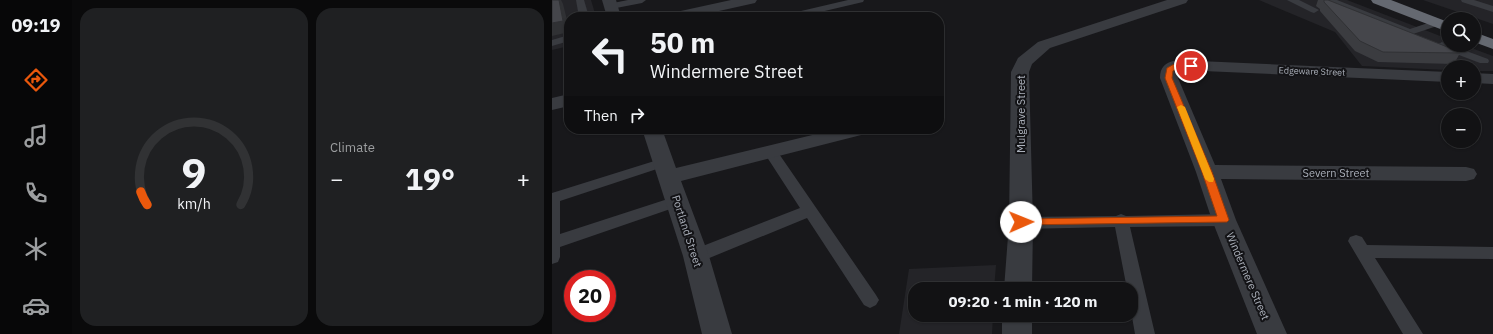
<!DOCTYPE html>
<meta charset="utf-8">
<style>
:root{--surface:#121214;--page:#1f2022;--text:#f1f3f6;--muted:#9c9ea0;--line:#313234;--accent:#ea580c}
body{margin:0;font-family:"IBM Plex Sans",sans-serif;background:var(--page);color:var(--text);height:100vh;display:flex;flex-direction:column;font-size:15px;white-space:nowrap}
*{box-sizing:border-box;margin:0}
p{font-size:13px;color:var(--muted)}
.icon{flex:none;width:22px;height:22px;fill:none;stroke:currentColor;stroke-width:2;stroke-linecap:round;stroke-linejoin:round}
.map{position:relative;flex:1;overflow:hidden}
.side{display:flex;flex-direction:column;gap:8px;padding:8px;background:#0a0a0b;width:480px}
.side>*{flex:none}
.hud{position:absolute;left:12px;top:12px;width:380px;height:122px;border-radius:16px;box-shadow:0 1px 3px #0004,0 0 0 1px var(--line);background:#121214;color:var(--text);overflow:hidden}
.tools{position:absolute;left:889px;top:12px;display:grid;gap:8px}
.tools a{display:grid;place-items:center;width:40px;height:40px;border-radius:50%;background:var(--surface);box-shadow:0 1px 3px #0004,0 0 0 1px var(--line);font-size:20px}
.speed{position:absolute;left:12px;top:270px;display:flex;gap:8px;font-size:20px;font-weight:700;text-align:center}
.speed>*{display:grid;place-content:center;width:52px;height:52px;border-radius:50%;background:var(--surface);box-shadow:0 1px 3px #0004,0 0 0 1px var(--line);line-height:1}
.speed .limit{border:6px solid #d22;background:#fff;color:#111}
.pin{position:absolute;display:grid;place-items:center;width:34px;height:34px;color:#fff;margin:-17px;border:2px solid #fff;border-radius:50%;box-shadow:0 1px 4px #0007}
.me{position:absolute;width:44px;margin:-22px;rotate:89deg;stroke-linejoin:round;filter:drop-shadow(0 0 3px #0008)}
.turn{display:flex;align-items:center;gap:14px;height:84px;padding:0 20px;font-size:18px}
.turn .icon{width:52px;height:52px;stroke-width:2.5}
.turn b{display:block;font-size:28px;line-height:34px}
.then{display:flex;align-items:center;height:38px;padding:0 20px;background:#0003;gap:8px;font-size:15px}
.big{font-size:30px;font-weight:700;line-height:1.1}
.side .tile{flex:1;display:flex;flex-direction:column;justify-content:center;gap:6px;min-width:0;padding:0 14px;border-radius:16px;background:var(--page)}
.side .dial{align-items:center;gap:0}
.dial svg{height:104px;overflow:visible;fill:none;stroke:var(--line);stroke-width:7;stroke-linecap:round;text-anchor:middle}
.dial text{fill:var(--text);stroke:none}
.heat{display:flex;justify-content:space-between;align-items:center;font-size:22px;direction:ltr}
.side .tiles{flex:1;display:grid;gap:8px;grid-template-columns:repeat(2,1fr)}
.trip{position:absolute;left:356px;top:282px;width:230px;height:40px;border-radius:16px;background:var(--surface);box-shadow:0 1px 3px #0004,0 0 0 1px var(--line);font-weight:700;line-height:40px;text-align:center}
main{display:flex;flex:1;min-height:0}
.dock{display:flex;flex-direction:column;width:72px;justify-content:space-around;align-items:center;background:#070708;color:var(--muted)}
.dock .icon{width:28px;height:28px}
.dock .selected{color:var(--accent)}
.dock b{font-size:18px;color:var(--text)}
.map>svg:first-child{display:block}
.built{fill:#242428}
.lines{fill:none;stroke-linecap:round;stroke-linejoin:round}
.lane{fill:#393b40;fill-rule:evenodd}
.street{fill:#393b40;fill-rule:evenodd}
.highway{fill:#656971;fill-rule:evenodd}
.wall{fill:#3b3c40}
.shaded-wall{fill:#303134}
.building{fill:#45464b;stroke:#303134}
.route{fill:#ea580c;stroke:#983908}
.slow{fill:#f59e0b}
.labels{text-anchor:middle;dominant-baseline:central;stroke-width:4;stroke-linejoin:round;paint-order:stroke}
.far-street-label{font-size:9px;fill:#abb0ba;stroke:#131316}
.street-label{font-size:11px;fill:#abb0ba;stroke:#131316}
</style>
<main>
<nav class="dock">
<b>09:19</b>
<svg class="icon selected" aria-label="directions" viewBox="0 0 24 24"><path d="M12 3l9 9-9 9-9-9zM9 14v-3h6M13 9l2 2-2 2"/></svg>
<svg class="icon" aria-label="music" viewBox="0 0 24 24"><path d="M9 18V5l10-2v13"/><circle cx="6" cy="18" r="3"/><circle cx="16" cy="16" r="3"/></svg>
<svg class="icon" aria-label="phone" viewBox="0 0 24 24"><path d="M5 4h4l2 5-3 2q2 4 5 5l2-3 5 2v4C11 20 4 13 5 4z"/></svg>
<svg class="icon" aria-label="climate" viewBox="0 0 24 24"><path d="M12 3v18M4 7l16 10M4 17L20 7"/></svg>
<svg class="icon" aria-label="car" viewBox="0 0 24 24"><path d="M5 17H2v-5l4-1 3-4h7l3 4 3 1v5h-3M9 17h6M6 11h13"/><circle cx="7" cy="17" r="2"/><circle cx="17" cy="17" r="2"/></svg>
</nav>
<section class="side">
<div class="tiles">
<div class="tile dial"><svg viewBox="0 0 100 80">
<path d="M14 69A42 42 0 1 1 86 69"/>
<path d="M14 69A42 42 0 0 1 9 59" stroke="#ea580c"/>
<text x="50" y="56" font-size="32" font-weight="700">9</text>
<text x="50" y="72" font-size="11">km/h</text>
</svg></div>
<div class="tile"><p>Climate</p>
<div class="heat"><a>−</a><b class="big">19°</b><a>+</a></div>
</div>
</div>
</section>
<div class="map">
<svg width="941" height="334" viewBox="0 0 941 334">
<rect width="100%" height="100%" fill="#18181b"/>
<g class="built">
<path d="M 0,0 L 39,0 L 44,17 L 17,17 L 17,46 L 0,50 Z"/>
<path d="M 707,0 L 795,0 L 896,39 L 896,45 L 911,45 L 941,56 L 941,71 L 922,71 L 922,67 L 896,67 L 896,70 L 810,66 L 783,32 Z"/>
<path d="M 871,0 L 941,0 L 941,24 Z"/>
<path d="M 444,265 L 442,289 L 363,289 L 363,315 L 441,315 L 440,334 L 347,334 L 357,269 Z"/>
</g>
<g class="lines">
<g class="lane">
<path d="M 24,0 L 32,0 L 37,17 L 27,17 Z"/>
<path d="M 76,0 L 94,0 L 90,3 L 59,9 L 54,6 L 56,4 Z"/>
<path d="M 296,0 L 312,0 L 311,2 L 247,17 L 230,17 L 232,15 Z"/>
<path d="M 735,0 L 747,0 L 767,10 L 762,13 L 759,12 Z"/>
<path d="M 773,0 L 785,0 L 858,29 L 885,20 L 890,23 L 888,25 L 858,35 L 774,2 Z"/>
<path d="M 909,0 L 922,0 L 941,6 L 941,12 L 910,2 Z"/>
<path d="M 17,35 L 17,41 L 0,46 L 0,40 Z"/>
<path d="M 890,42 L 936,59 L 937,61 L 936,63 L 928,63 L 886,47 L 885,45 Z"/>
<path d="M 218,147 L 223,148 L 324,295 L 327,300 L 324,305 L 318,308 L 312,305 L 255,218 L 150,261 L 144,263 L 138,261 L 136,256 L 138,251 L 248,208 L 211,151 L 213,148 Z"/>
<path d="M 112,158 L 117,159 L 119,162 L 117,165 L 8,201 L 8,234 L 125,196 L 130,197 L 133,201 L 130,205 L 8,247 L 8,257 L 6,262 L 0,264 L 0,193 Z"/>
<path d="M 569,214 L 574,216 L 672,214 L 678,216 L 680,220 L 678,224 L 672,226 L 578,227 L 603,334 L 583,334 L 579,311 L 579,289 L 575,289 L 563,227 L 469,229 L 463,227 L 461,223 L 463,219 L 469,217 L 564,216 Z"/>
<path d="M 804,235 L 810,237 L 815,245 L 941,247 L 941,259 L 823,258 L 871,334 L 851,334 L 796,241 L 798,237 Z"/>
</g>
<g class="street">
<path d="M 50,0 L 64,0 L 69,17 L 55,17 Z"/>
<path d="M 179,0 L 205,0 L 203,3 L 140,17 L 113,17 L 115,14 Z"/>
<path d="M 615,0 L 636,0 L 634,3 L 498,48 L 480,64 L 477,72 L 481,223 L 480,289 L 452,289 L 457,223 L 459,72 L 466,58 L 486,42 Z"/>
<path d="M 624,60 L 896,72 L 896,82 L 628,70 L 626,72 L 626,78 L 663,165 L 914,167 L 922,169 L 925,174 L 922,179 L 914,181 L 669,179 L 684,220 L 735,334 L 705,334 L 660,220 L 644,172 L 608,78 C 608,67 613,63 624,60 Z"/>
<path d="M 922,73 L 941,74 L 941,84 L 922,83 Z"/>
<path d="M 17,94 L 17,106 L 0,110 L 0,98 Z"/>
<path d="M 90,129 L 110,129 L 124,168 L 285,129 L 320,129 L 317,133 L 129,181 L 157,256 L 180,334 L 150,334 L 131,256 Z"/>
<rect x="450" y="315" width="30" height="19"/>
</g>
<g class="highway">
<path d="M 819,0 L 839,0 L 896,22 L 896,32 L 821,3 Z"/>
<path d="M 922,32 L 941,39 L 941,49 L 922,42 Z"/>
</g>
</g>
<path class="wall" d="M 766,0 L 776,0 L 908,53 L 902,64 L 826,62 L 803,51 L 768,11 L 768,9 L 764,6 Z"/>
<path class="shaded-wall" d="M 7,0 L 9,0 L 11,4 L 17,28 L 17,32 L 0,36 L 0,23 Z"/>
<g class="building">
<path d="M 0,0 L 7,0 L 11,21 L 0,23 Z"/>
<path d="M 772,0 L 776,0 L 908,52 L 908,53 L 831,52 L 808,41 L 772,2 Z"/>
</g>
<path class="route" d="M 624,63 L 639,64 L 643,66 C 637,71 628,66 621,71 L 620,78 L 660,172 L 677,220 L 675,222 L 465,225 L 464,222 L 465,220 L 469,219 L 665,216 L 650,172 L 613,78 L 615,68 Z"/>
<path class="slow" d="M 629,105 L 633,107 L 662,179 L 661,182 L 657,182 L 653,179 L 625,107 Z"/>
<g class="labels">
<g class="far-street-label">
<text transform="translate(760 71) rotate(2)">Edgeware Street</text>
</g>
<g class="street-label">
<text transform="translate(469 114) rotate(-90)">Mulgrave Street</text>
<text x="784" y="173">Severn Street</text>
<text transform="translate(135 231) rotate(72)">Portland Street</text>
<text transform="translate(696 276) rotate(67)">Windermere Street</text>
</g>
</g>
</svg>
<div class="tools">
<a><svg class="icon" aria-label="search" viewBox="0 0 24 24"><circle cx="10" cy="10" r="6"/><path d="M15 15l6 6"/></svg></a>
<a>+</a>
<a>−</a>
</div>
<div class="speed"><div class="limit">20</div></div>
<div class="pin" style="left:639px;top:66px;background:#d93025"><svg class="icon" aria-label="arrive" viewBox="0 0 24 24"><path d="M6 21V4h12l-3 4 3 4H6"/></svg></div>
<svg class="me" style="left:469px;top:222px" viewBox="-20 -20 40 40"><circle r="19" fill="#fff"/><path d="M0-13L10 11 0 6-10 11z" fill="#ea580c"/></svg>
<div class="trip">09:20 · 1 min · 120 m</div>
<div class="hud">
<div class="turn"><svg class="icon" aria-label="left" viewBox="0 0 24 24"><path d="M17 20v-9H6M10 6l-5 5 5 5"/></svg><div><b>50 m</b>Windermere Street</div></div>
<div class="then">Then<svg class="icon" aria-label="right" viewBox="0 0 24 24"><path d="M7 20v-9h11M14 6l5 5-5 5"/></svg></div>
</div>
</div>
</main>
